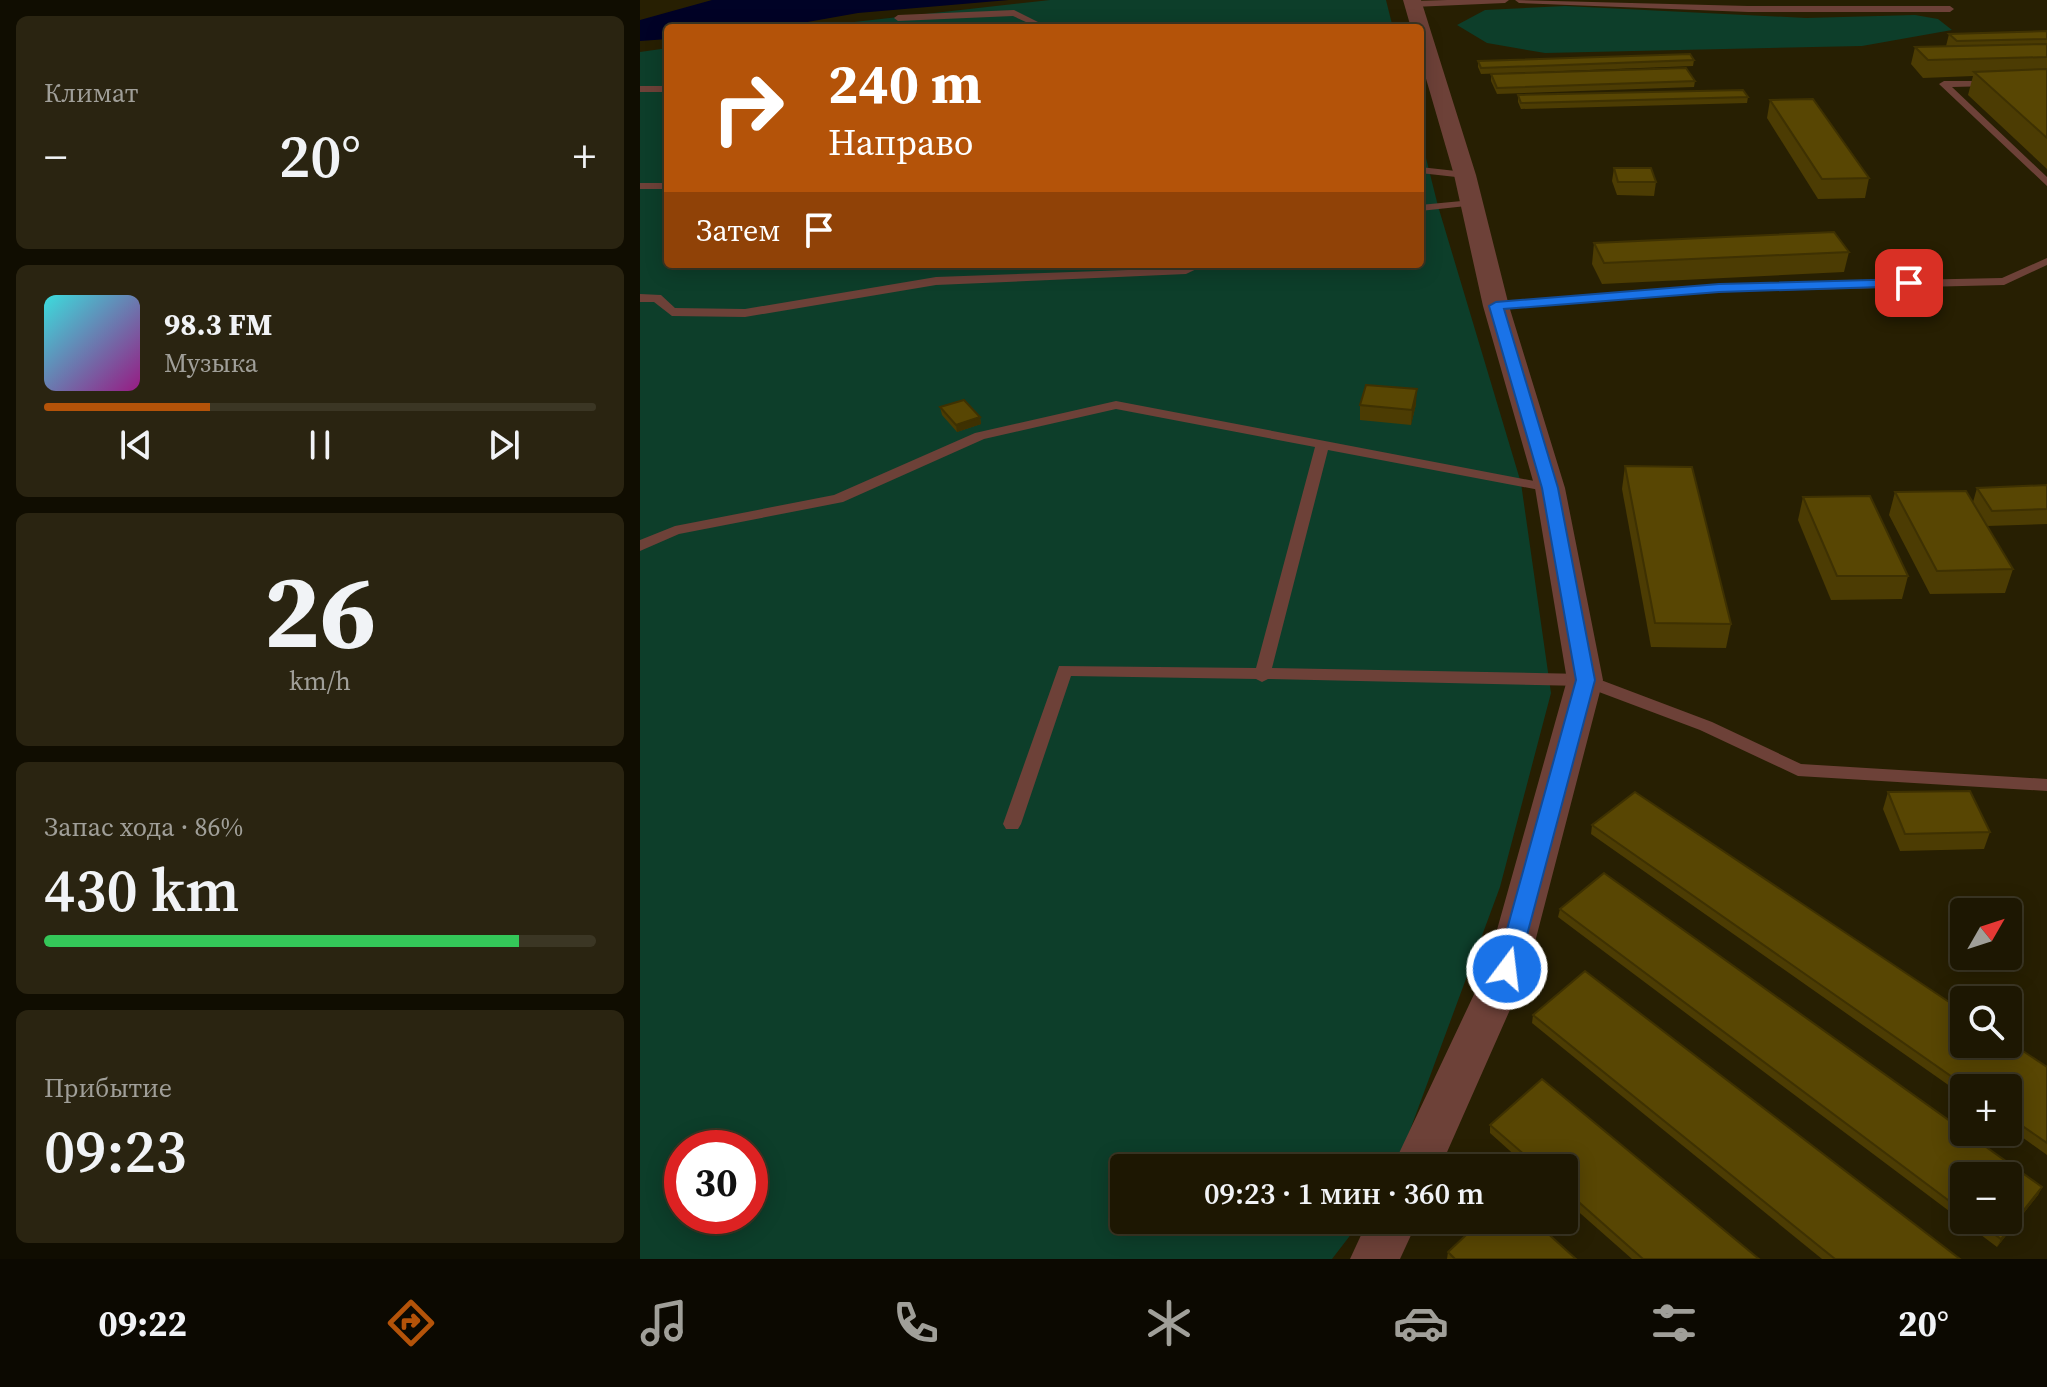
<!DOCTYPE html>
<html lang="ru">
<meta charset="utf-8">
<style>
:root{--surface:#1d1702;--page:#2a2411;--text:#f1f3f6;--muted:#a09f99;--line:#3b3624;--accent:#b45309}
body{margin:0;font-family:"Source Serif 4",serif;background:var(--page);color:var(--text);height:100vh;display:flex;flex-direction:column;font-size:30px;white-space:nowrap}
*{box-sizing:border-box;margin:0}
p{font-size:26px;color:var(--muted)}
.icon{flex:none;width:44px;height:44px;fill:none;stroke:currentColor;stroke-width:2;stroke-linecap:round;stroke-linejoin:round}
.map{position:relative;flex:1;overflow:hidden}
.sheet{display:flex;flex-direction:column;gap:16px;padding:16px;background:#100d01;width:640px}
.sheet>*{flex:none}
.top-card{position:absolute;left:24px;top:24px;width:760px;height:244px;border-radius:8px;box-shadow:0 4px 20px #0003,0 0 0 2px var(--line);background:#b45309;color:#fff;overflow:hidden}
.needle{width:52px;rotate:51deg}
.fabs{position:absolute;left:1310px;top:898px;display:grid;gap:16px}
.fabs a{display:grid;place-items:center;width:72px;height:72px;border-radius:8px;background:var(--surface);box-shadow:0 4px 20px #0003,0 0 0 2px var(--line);font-size:40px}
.speed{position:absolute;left:24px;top:1130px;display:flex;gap:16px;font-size:40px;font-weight:700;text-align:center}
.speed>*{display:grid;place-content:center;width:104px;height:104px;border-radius:50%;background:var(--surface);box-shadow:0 4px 20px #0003,0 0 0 2px var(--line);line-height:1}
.speed .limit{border:12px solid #d22;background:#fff;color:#111}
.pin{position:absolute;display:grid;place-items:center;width:68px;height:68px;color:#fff;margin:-34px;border-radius:16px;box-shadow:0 4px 12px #0006}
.me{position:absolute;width:88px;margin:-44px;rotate:15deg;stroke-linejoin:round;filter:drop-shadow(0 0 6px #0008)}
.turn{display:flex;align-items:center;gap:28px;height:168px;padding:0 32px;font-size:36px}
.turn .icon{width:104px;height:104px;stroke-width:2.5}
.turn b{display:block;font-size:56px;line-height:68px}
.then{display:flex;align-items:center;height:76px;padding:0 32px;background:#0003;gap:16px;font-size:30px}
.big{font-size:60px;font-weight:600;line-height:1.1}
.sheet .widget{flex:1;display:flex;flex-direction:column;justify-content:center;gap:12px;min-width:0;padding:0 28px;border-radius:12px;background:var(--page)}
.sheet .dial{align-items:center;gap:0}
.dial b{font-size:104px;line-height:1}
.song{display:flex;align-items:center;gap:24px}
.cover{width:96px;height:96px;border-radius:12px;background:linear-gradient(135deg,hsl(180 70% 55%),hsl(310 70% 35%))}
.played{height:8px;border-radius:4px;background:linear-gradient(90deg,var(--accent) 30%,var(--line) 30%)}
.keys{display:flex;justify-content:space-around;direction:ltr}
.heat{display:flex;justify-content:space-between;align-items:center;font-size:44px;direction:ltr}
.charge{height:12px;border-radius:6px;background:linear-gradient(90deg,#34c759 86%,var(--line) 0)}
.trip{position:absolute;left:470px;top:1154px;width:468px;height:80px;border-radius:8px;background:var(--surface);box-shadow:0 4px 20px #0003,0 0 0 2px var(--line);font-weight:600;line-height:80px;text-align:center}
.dock{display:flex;height:128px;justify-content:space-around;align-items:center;background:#0c0901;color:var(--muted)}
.dock .icon{width:56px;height:56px}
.dock .on{color:var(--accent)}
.dock b{font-size:36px;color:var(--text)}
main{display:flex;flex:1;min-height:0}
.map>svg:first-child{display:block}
.green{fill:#0d3e2a;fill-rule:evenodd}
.water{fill:#000226}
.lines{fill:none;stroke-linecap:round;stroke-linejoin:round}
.service{fill:#6d4138;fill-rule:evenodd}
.minor{fill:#6d4138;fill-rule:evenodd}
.wall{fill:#4c3c03;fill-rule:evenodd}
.shaded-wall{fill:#3e3102}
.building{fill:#584603;stroke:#3e3102;stroke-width:2}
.route{fill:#1a73e8;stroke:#114b97;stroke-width:2}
</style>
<main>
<section class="sheet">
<div class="widget"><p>Климат</p>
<div class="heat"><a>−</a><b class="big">20°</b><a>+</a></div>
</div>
<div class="widget">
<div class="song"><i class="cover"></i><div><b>98.3 FM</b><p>Музыка</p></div></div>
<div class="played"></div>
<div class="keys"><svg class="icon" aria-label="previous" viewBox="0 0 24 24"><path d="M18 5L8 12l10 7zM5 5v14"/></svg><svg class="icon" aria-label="pause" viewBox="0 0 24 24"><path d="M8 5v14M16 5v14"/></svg><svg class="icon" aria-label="next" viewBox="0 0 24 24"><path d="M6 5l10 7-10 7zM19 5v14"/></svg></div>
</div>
<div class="widget dial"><b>26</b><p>km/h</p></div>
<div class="widget"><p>Запас хода · 86%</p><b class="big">430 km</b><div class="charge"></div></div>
<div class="widget"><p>Прибытие</p><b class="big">09:23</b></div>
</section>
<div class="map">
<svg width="1407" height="1259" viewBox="0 0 1407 1259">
<rect width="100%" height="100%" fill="#271f02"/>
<g class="green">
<path d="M 410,0 L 746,0 L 753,28 L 161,28 Z"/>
<path d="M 925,6 L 1166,18 L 1275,15 L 1298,19 L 1312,30 L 1222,46 L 905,53 L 847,43 L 817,25 L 845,10 Z"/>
<path d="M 28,48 L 28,264 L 780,264 L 780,134 L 798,206 L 881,483 L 911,693 L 860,887 L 756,1168 L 484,1168 L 484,1220 L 722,1220 L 692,1259 L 0,1259 L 0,52 ZM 42,1148 L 110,1148 L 110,1216 L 42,1216 Z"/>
</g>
<path class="water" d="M 72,0 L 369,0 L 218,13 L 134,28 L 28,28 L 28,39 L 0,41 L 0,20 Z"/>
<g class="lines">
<g class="service">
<path d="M 807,0 L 869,0 L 865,3 L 773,7 L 769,4 L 773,1 Z"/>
<path d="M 875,0 L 1108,6 L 1310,6 L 1314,9 L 1310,12 L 1108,12 L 879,3 Z"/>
<path d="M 374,10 L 410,28 L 399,28 L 373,16 L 258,21 L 254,18 L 258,15 Z"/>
<path d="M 1355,81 L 1357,83 L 1352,86 L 1312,87 L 1407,177 L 1407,186 L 1299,84 L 1304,81 Z"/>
<rect x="0" y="86" width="28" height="6"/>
<path d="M 780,167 L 825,172 L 830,175 L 825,178 L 780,173 Z"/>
<rect x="0" y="183" width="28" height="6"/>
<path d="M 832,200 L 837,203 L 836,205 L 780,211 L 780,205 Z"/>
<path d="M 1407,258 L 1407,265 L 1364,285 L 1079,292 L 856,310 L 850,306 L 856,302 L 1079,284 L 1362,278 Z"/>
<path d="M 552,264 L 567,264 L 546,274 L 296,285 L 105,317 L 32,316 L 14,302 L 0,302 L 0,294 L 21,295 L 35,308 L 105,309 L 296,277 L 544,268 Z"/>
<path d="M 476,401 L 910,484 L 917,488 L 910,492 L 688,450 L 632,668 L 945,674 L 1072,722 L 1161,764 L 1407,779 L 1407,791 L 1158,776 L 1060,730 L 943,686 L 628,679 L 622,682 L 616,679 L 431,676 L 381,824 L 378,829 L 366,829 L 363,824 L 419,666 L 616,668 L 675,447 L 476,409 L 344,439 L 203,502 L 39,534 L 0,551 L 0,540 L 35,526 L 194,495 L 335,433 Z"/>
</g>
<g class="minor">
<path d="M 763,0 L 781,0 L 836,175 L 869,306 L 925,488 L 963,680 L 888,969 L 800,1168 L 752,1168 L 846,969 L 927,680 L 895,488 L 843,306 L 814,175 L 780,58 L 780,28 L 771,28 Z"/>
<path d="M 728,1220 L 778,1220 L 760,1259 L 710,1259 Z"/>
</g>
</g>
<g class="wall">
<path d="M 1407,31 L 1407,169 L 1328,95 L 1333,76 L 1283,78 L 1271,64 L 1275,47 L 1306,46 L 1309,34 Z"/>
<path d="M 1054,60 L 1053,66 L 841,74 L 838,67 L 838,61 Z"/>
<path d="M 851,74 L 1055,81 L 1054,87 L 857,94 L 851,81 Z"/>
<path d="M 878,95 L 1108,97 L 1107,103 L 881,109 L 878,102 Z"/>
<path d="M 1130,100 L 1229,178 L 1225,198 L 1178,199 L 1127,118 Z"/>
<path d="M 974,168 L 1016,182 L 1014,196 L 977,195 L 972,181 Z"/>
<path d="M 954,243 L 1209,252 L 1204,272 L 962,284 L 952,264 Z"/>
<path d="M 776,404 L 771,425 L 720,420 L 720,405 Z"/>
<path d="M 300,407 L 340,417 L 341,424 L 317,432 L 302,415 Z"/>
<path d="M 985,466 L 1091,624 L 1086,648 L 1011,647 L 982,489 Z"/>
<path d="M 1407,485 L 1407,524 L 1347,526 L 1373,569 L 1365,593 L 1290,594 L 1249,515 L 1255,492 L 1333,502 L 1337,488 Z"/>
<path d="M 1163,497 L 1268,576 L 1262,599 L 1191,600 L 1158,520 Z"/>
<path d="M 1248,792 L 1350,832 L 1344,849 L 1260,851 L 1243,809 Z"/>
<path d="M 952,825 L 1407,1067 L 1407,1155 L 1368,1127 L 1368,1088 L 1324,1088 L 1324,1096 L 951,834 Z"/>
<path d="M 920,909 L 1402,1187 L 1398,1195 L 1357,1247 L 918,917 ZM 1324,1176 L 1368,1220 L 1324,1220 Z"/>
<path d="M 893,1015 L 1320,1259 L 1182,1259 L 892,1023 Z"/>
<path d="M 850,1125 L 1119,1259 L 992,1259 L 924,1199 L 924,1168 L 889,1168 L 850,1133 Z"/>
<path d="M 808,1252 L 936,1259 L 807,1259 Z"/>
</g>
<g class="shaded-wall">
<path d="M 777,389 L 776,404 L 771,425 L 772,410 Z"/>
<path d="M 340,417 L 341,424 L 317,432 L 316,425 Z"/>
<path d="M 1402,1187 L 1398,1195 L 1357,1247 L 1361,1239 Z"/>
</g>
<g class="building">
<path d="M 1407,31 L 1407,39 L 1317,41 L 1309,34 Z"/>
<path d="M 1407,44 L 1407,57 L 1288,60 L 1275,47 Z"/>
<path d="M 1050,54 L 1054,60 L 841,68 L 838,61 Z"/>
<path d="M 1046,68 L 1055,81 L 857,88 L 851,74 Z"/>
<path d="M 1407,69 L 1407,138 L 1334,72 Z"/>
<path d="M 1103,90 L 1108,97 L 881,103 L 878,95 Z"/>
<path d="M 1173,99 L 1229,178 L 1182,179 L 1130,100 Z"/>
<path d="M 974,168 L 1011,168 L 1016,182 L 978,182 Z"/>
<path d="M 1194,232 L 1209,252 L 964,263 L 954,243 Z"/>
<path d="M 726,385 L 777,389 L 772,410 L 720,405 Z"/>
<path d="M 324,400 L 340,417 L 316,425 L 300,407 Z"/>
<path d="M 985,466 L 1052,467 L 1091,624 L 1015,623 Z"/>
<path d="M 1407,485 L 1407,509 L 1352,511 L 1337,488 Z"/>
<path d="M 1326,491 L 1373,569 L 1297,571 L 1255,492 Z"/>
<path d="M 1230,496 L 1268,576 L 1197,576 L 1163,497 Z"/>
<path d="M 1330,791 L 1350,832 L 1265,834 L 1248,792 Z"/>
<path d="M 995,792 L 1324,1012 L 1324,1044 L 1368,1044 L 1368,1041 L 1407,1067 L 1407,1143 L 1368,1116 L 1368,1088 L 1328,1088 L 952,825 Z"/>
<path d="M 964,873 L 1402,1187 L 1361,1239 L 1335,1220 L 1368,1220 L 1368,1176 L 1324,1176 L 1324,1212 L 920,909 Z"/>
<path d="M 945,971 L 1320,1259 L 1195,1259 L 893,1015 Z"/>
<path d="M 902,1079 L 1119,1259 L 1003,1259 L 924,1189 L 924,1168 L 900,1168 L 850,1125 Z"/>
<path d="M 842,1220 L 893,1220 L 936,1259 L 815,1259 L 808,1252 Z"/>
</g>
<path class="route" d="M 1269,279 L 1274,280 L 1274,286 L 1079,292 L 864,309 L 918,488 L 955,680 L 878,969 L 875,975 L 867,978 L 859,975 L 856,969 L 936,680 L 902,488 L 849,306 L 856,302 L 1079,284 Z"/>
</svg>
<div class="fabs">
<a><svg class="needle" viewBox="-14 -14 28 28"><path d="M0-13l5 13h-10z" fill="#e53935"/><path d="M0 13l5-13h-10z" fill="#a09f99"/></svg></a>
<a><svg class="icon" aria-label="search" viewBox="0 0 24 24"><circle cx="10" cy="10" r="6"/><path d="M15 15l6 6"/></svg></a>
<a>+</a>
<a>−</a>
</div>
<div class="speed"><div class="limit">30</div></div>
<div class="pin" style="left:1269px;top:283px;background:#d93025"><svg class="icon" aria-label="arrive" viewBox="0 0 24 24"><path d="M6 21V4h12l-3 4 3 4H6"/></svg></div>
<svg class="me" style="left:867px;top:969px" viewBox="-20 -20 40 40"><circle r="17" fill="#1a73e8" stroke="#fff" stroke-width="3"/><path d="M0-11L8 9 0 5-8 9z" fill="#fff"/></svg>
<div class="trip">09:23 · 1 мин · 360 m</div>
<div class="top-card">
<div class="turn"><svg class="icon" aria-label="right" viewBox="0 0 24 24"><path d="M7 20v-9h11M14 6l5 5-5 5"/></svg><div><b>240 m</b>Направо</div></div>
<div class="then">Затем<svg class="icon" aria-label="arrive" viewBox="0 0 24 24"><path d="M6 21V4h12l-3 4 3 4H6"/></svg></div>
</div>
</div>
</main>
<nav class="dock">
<b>09:22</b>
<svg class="icon on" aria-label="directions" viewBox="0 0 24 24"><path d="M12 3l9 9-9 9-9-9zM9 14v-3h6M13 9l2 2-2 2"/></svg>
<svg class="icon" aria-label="music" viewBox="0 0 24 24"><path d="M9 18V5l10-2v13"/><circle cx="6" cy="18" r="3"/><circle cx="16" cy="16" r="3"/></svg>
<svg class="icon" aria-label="phone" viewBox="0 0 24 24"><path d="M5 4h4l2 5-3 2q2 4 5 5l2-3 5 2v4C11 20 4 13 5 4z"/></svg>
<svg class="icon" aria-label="climate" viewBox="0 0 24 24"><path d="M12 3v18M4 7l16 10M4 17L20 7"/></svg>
<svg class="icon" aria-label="car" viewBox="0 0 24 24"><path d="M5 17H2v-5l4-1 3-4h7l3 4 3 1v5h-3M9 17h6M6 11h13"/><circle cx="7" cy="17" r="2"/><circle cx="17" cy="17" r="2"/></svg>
<svg class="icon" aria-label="filters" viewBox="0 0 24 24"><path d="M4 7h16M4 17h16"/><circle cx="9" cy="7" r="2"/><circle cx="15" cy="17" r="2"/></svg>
<b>20°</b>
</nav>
